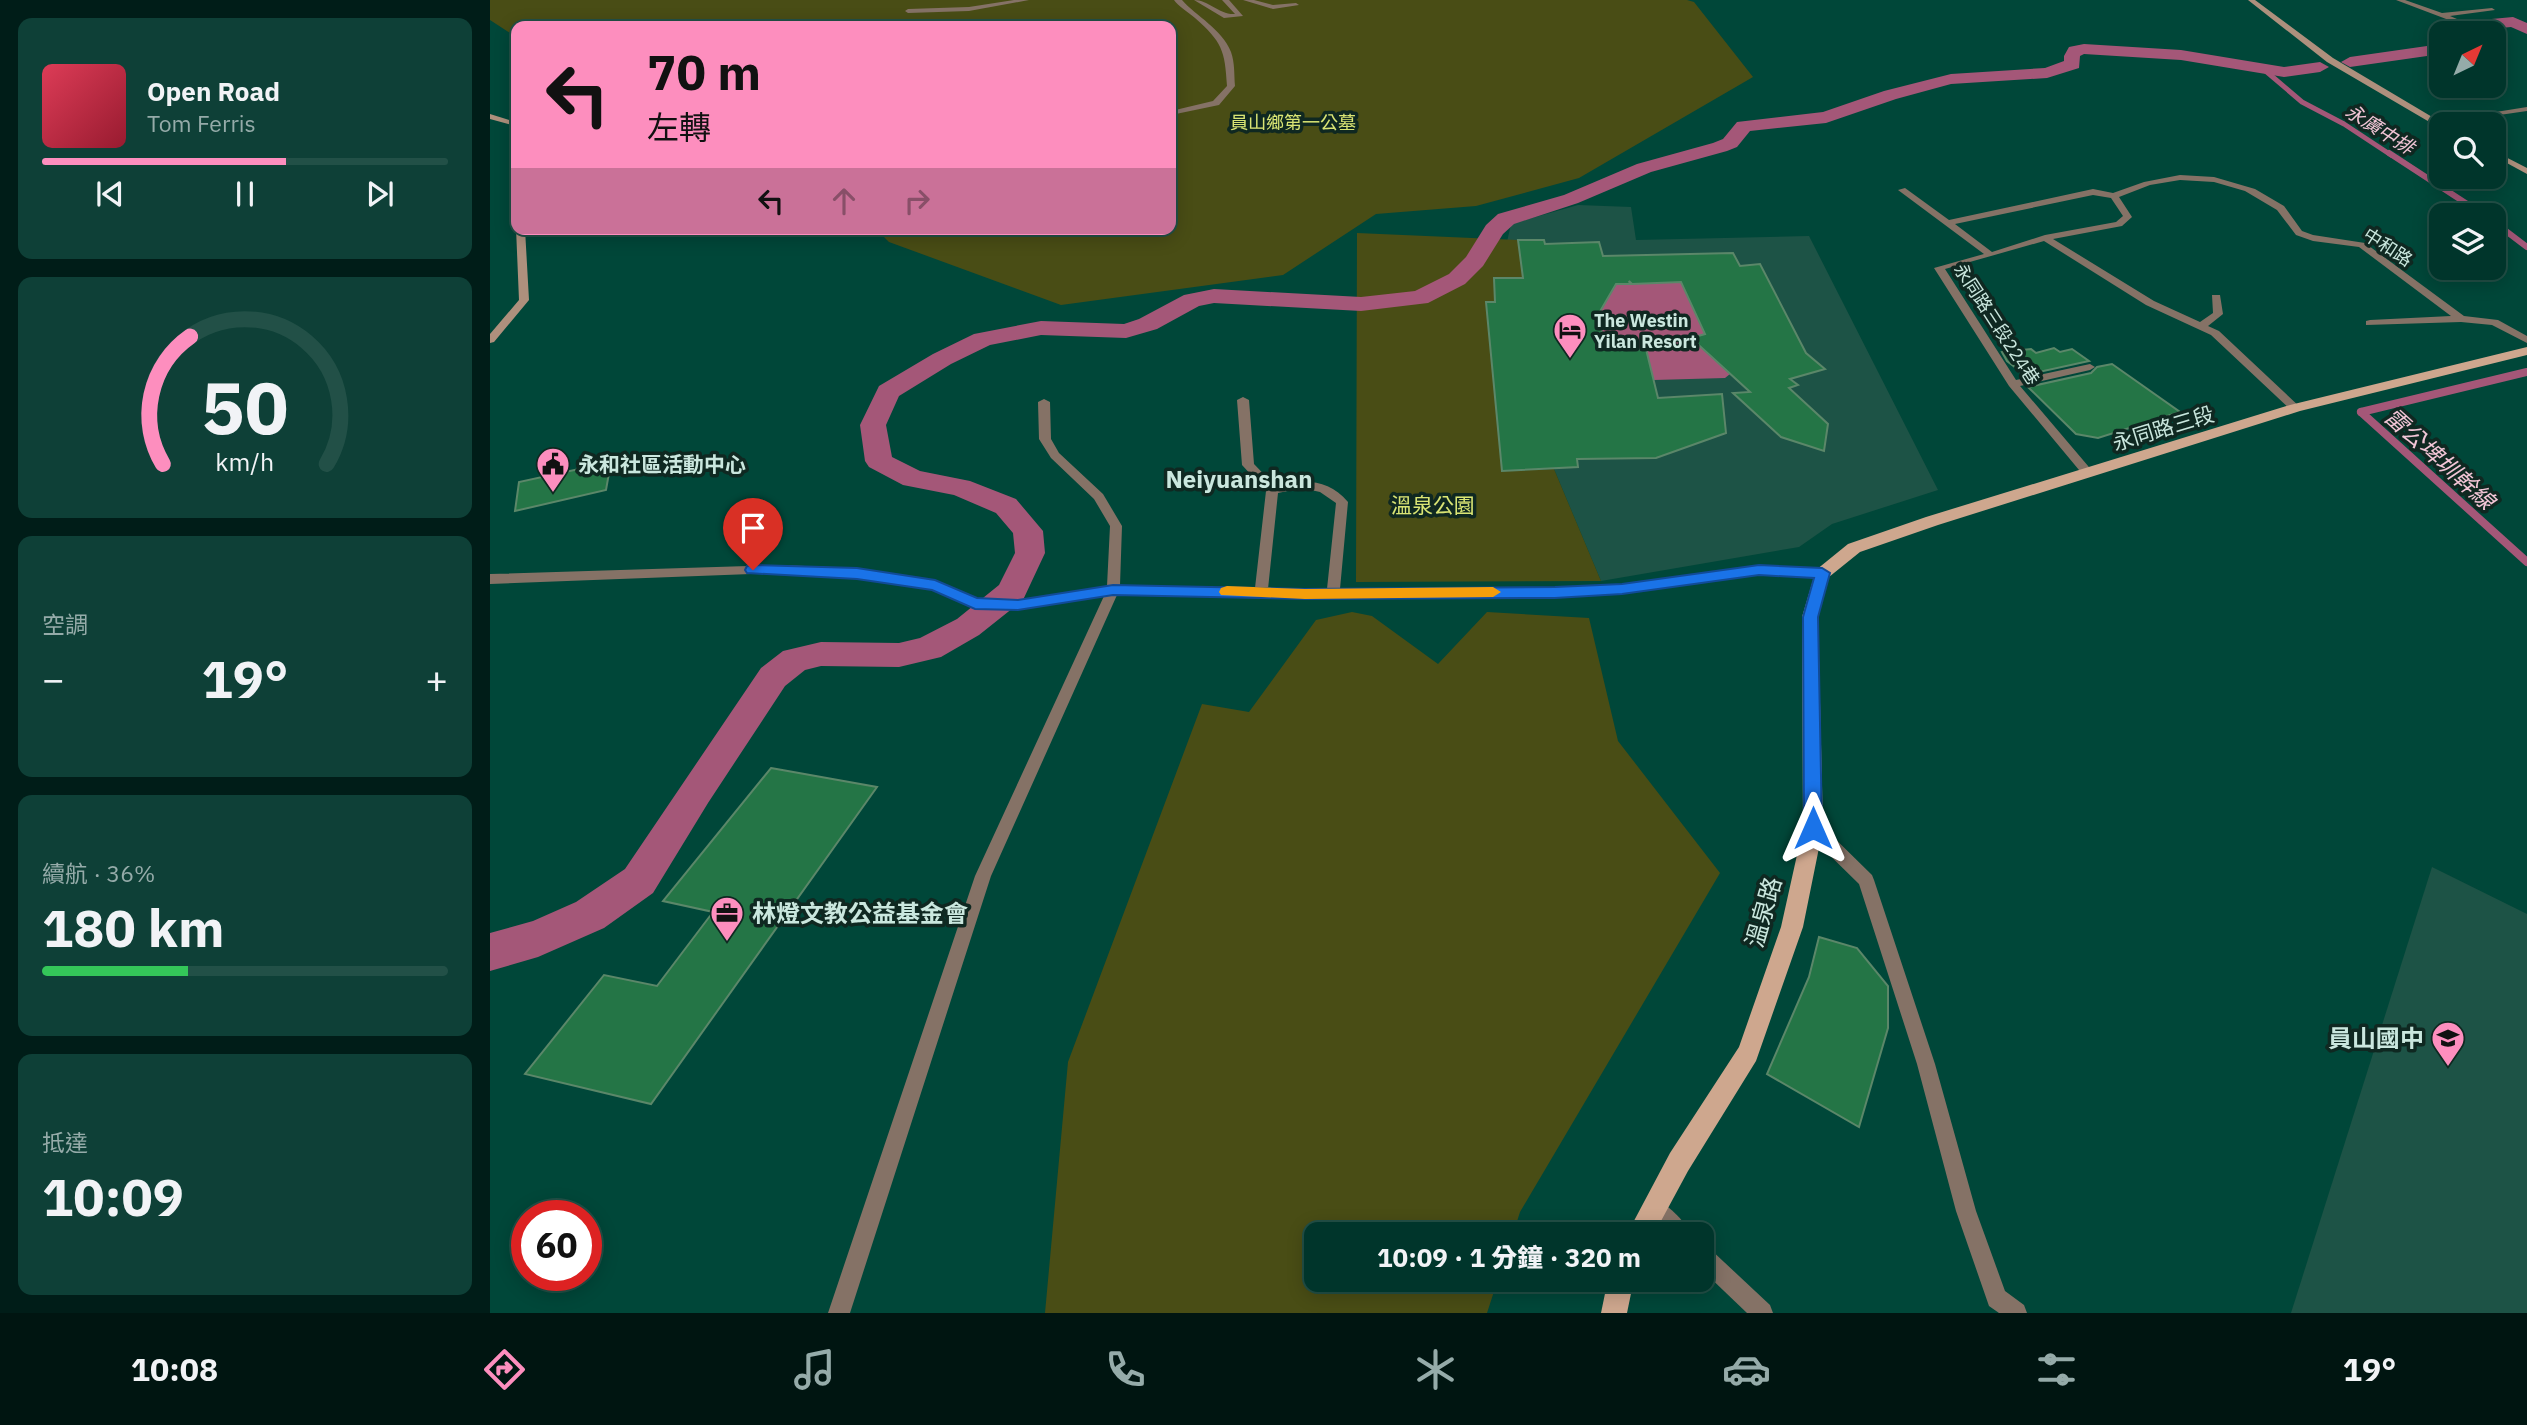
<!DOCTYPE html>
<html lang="zh-TW">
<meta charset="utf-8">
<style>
:root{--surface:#00352b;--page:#0e4037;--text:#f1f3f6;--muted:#95aba9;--line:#225047;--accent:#fd8ebe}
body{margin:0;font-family:"IBM Plex Sans","Noto Sans TC",sans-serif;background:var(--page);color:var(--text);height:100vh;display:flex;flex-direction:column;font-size:26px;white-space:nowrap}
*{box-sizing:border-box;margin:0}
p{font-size:23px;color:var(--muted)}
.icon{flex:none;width:38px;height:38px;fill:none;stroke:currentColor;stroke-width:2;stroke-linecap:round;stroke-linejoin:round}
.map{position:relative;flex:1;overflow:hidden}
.side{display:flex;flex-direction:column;gap:18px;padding:18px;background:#001d18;width:490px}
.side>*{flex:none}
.guide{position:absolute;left:21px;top:21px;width:665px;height:214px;border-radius:14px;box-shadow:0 4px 18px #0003,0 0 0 2px var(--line);background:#fd8ebe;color:#111;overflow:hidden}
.needle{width:46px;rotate:43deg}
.buttons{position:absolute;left:1939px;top:21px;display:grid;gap:14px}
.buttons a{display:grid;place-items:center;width:77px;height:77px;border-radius:14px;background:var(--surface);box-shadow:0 4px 18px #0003,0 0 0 2px var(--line);font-size:35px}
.speed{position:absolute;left:21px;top:1200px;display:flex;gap:14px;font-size:35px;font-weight:700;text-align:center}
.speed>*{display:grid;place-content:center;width:91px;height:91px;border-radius:50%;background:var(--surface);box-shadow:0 4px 18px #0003,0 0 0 2px var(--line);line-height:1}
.speed .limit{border:10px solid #d22;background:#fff;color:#111}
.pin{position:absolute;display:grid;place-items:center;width:60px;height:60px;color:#fff;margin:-72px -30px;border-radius:50% 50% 50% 0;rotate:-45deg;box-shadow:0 0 7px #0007}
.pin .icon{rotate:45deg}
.me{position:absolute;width:77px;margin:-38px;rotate:0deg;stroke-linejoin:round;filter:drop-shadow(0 0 5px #0008)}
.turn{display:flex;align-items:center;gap:24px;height:147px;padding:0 21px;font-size:32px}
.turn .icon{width:91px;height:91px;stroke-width:2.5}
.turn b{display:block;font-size:49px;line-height:60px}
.lanes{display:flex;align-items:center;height:66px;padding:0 21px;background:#0003;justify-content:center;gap:35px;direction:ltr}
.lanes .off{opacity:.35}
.big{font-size:52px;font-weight:800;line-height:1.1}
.side .widget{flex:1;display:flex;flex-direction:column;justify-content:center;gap:10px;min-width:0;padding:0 24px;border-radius:14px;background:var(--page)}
.side .dial{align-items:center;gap:0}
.dial svg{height:182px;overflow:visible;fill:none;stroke:var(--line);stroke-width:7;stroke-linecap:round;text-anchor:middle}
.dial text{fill:var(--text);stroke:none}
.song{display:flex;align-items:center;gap:21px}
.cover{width:84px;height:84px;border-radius:10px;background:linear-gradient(135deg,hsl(350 70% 55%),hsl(350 70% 35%))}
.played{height:7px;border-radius:4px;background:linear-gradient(90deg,var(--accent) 60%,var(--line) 60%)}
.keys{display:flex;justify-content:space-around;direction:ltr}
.heat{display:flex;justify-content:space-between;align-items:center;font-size:38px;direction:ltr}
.charge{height:10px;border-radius:5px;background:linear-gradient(90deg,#34c759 36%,var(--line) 0)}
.trip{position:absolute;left:814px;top:1222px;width:410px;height:70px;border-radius:14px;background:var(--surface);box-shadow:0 4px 18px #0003,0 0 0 2px var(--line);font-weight:800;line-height:70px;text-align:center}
.dock{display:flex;height:112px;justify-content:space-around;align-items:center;background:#001511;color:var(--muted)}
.dock .icon{width:49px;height:49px}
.dock .active{color:var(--accent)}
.dock b{font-size:32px;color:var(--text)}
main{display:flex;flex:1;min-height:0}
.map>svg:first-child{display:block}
.built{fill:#1d5346}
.green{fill:#494d15}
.water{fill:#a45778}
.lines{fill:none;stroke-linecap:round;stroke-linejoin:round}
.stream-far2{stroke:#a45778;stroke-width:5}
.stream-far1{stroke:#a45778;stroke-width:6}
.stream{stroke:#a45778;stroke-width:8}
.canal{fill:#a45778;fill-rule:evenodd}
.building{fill:#247546;stroke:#5b8769;stroke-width:2}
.lane{fill:#857266;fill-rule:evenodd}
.street{fill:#857266;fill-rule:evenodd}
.secondary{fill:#ae907d;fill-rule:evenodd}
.primary{fill:#cea78e;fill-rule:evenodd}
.route{fill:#1a73e8;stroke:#114b97;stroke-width:2}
.slow{fill:#f59e0b}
.labels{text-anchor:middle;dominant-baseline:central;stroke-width:7;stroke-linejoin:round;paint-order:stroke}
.far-park-label{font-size:18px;fill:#dae574;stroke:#0f2821}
.far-street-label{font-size:18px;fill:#cae7de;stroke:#0f2821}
.far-poi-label{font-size:18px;font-weight:bold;fill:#cae7de;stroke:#0f2821;text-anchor:start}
.far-water-label{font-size:19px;font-style:italic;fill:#f3c6d7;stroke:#0f2821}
.street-label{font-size:21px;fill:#cae7de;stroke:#0f2821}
.poi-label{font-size:21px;font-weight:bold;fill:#cae7de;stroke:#0f2821;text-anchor:start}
.park-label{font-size:21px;fill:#dae574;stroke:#0f2821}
.water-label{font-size:23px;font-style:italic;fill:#f3c6d7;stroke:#0f2821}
.quarter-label{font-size:24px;font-weight:bold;fill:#cae7de;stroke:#0f2821}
.near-street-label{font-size:24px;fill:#cae7de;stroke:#0f2821}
.near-poi-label{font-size:24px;font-weight:bold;fill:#cae7de;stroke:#0f2821;text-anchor:start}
</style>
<main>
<section class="side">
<div class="widget">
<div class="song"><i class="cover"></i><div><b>Open Road</b><p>Tom Ferris</p></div></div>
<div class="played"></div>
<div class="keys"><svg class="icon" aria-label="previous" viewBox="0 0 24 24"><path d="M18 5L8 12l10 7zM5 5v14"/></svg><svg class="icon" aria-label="pause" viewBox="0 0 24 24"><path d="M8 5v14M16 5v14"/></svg><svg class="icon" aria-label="next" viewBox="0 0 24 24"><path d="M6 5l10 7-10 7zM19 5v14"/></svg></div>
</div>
<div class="widget dial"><svg viewBox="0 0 100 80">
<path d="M14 69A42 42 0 1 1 86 69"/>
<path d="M14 69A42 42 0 0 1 26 13" stroke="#fd8ebe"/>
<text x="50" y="56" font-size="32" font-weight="700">50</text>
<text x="50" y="72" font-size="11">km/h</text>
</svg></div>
<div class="widget"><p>空調</p>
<div class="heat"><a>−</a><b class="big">19°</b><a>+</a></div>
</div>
<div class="widget"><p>續航 · 36%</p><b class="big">180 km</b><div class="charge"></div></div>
<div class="widget"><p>抵達</p><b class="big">10:09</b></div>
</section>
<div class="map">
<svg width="2037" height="1313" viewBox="0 0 2037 1313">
<rect width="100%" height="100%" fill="#004739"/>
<g class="built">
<path d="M 1088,205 L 1141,207 L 1146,240 L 1319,236 L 1448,490 L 1342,524 L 1309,547 L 1111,581 L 1064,469 L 1012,471 L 1000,276 L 1013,260 L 1021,224 Z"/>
<path d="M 1942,867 L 2037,914 L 2037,1313 L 1801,1313 Z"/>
</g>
<g class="green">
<path d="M 0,0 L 1197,0 L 1204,2 L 1263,77 L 1089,178 L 986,206 L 886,214 L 793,275 L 571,305 L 399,242 L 386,229 L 681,229 L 681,26 L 26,26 L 26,37 L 0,20 Z"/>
<path d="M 867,233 L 1028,240 L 1033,278 L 1004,278 L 1012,471 L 1064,469 L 1111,581 L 866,582 Z"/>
<path d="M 862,612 L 882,616 L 948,664 L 997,612 L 1099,618 L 1128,741 L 1230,873 L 1030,1212 L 1023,1234 L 826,1234 L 826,1279 L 1008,1279 L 997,1313 L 555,1313 L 578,1062 L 712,704 L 759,712 L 826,620 Z"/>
</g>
<path class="water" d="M 1191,282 L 1215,334 L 1202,339 L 1240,374 L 1235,378 L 1164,380 L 1116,350 L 1108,315 L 1126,284 Z"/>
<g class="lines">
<path class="stream-far2" d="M 1771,67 L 1812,102 L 1854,124 L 1901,155"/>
<g class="stream-far1">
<path d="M 1899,153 L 1994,215"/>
<path d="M 2004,222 L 2037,247"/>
</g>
<g class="stream">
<path d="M 1871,412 L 2037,562"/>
<path d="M 1871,412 L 2037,372"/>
</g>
<g class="canal">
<path d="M 2023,17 L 2037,23 L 2037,34 L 2021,27 L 1980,31 L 1972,26 L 1980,21 Z"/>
<path d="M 1594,44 L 1691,50 L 1794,67 L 1830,62 L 1839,67 L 1830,72 L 1794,77 L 1691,60 L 1594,54 L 1590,56 L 1589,68 L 1557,78 L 1461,84 L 1406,99 L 1336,123 L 1260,131 L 1247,147 L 1237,151 L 1161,172 L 1088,203 L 1024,224 L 1013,234 L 993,266 L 975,284 L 938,303 L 871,311 L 724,303 L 709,306 L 667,329 L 636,338 L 551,335 L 500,345 L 461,364 L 409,396 L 396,425 L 402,457 L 430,471 L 480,481 L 526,499 L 553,531 L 555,553 L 533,600 L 489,635 L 451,657 L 409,667 L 331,666 L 315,670 L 295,686 L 218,803 L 163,893 L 114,928 L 48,957 L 0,971 L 0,933 L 43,921 L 86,902 L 135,869 L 271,668 L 293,651 L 331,642 L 409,643 L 430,638 L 467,619 L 509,585 L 525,553 L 523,533 L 506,513 L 464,495 L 413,485 L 379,467 L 375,461 L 370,425 L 389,386 L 443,354 L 484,334 L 551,321 L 634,324 L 649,319 L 694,295 L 724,289 L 871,297 L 925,291 L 959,274 L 976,257 L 996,225 L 1008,214 L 1074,195 L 1147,164 L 1223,143 L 1233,139 L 1247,122 L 1333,112 L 1394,91 L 1461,74 L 1555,68 L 1574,61 L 1574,56 L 1579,47 Z"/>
<path d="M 1951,44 L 1951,54 L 1860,67 L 1851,62 L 1860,57 Z"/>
</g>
</g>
<g class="building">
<path d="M 1028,240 L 1054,240 L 1055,244 L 1109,242 L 1113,256 L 1243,253 L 1250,266 L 1270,264 L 1316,353 L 1335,369 L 1300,379 L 1308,385 L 1299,388 L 1338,424 L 1334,451 L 1291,437 L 1243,393 L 1260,392 L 1201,338 L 1215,334 L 1191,282 L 1142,284 L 1139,281 L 1140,284 L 1126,284 L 1108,315 L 1116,350 L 1156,349 L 1168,398 L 1232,394 L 1236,433 L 1166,458 L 1087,459 L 1088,467 L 1012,471 L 996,302 L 1005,302 L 1004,278 L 1033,278 Z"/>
<path d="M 1564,348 L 1570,352 L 1582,349 L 1599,361 L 1535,375 L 1517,361 L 1512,352 L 1541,349 L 1546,353 Z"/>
<path d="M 1622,364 L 1690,412 L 1608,438 L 1586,434 L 1538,387 L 1601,373 L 1607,367 Z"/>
<path d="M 121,462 L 116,490 L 25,511 L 29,482 Z"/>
<path d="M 281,768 L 387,787 L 161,1104 L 35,1074 L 114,975 L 167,986 L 223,912 L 173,901 Z"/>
<path d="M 1329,937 L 1367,948 L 1398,986 L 1398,1028 L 1369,1127 L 1277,1074 L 1319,977 Z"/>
</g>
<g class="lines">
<g class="lane">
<path d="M 524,0 L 539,0 L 479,11 L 418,13 L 415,11 L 418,9 L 479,7 Z"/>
<path d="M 684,0 L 692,0 C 706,16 732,29 741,52 C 745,63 744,75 745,86 L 729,105 L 681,115 L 681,111 L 723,101 L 737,86 C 735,50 732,42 705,18 C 698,12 688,6 684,0 Z"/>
<path d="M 704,0 C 719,0 729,15 745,14 L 732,0 L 739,0 L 753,16 L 734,18 Z"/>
<path d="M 753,0 L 764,0 L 783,5 L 806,3 L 809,5 L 783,9 Z"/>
<path d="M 1906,0 L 1915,0 L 1952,13 L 2002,8 L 2005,10 L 1960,16 L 1974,22 L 1972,25 Z"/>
<path d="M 1690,175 L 1724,177 L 1765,189 L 1794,206 L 1812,231 L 1823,235 L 1875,243 L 1974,316 L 2008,320 L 2037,336 L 2037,343 L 2002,325 L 1971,322 L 1876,325 L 1876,321 L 1880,320 L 1961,316 L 1869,247 L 1823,241 L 1806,235 L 1787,210 L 1755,191 L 1724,182 L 1690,180 L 1660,185 L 1629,197 L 1642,217 L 1632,226 L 1563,239 L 1664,301 L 1710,322 L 1723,313 L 1722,295 L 1730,295 L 1733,314 L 1718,326 L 1729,331 L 1811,408 L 1805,411 L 1801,410 L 1721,335 L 1656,305 L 1554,241 L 1455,269 L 1526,380 L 1600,364 L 1605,367 L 1600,370 L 1530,386 L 1604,473 L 1598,477 L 1594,476 L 1519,386 L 1444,268 L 1494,254 L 1408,190 L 1415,188 L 1459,220 L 1603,189 L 1623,193 L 1654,182 ZM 1603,195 L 1621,198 L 1633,216 L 1626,222 L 1555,235 L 1502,252 L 1465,224 Z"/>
<path d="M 753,397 L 759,400 L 764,464 L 785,486 C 813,479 838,478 858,502 L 850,589 L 1065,587 L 1132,584 L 1269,566 L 1332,569 L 1339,574 L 1332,579 L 1269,574 L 1132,594 L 1065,597 L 815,599 L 627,595 L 501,876 L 360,1313 L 338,1313 L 485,876 L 614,596 L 528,610 L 485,608 L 443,590 L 367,578 L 289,573 L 0,584 L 0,574 L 289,565 L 367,568 L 445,581 L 487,598 L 528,600 L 617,586 L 620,526 L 604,499 L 561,458 L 549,439 L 548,402 L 554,399 L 560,402 L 561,439 L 569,453 L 613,494 L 632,526 L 630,585 L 765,588 L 776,491 L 752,465 L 747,400 ZM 812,488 L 830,492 L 846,503 L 837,589 L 778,589 L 788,493 Z"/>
<path d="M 1323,821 L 1329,823 L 1382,875 L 1384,880 L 1445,1064 L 1486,1211 L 1515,1291 L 1534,1305 L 1537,1313 L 1509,1313 L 1499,1306 L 1466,1211 L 1427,1064 L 1369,884 L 1317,833 L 1315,828 L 1317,823 Z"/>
<path d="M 1163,1198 C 1176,1203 1195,1220 1200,1234 L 1175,1234 L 1156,1215 L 1153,1208 L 1156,1201 Z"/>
<path d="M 1211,1244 L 1218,1247 L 1280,1305 L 1283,1313 L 1257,1313 L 1211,1269 Z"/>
</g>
<path class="street" d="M 2037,107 L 2037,111 L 1947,124 L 1943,122 Z"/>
<g class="secondary">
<path d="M 1758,0 L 1765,0 L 1843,58 L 1954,124 L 1948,127 L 1837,62 Z"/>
<path d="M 0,114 L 26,122 L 26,126 L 0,119 Z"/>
<path d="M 2004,151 L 2037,168 L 2037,174 L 2004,156 Z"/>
<path d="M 26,228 L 35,229 L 39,300 L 4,342 L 0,343 L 0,334 L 29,300 Z"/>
</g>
<g class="primary">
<path d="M 2037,347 L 2037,355 L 1810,411 L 1448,525 L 1370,552 L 1339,577 L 1328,617 L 1333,828 L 1313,927 L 1266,1061 L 1198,1171 L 1164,1234 L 1137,1234 L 1180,1153 L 1249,1047 L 1291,927 L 1313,828 L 1312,617 L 1326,570 L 1358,544 L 1436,517 L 1800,405 Z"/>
<path d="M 1118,1279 L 1144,1279 L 1137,1313 L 1111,1313 Z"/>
</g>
</g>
<path class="route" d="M 263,565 L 367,568 L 445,580 L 487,598 L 528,600 L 623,585 L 815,589 L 1065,587 L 1132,584 L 1269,565 L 1332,568 L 1340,573 L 1328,617 L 1332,828 L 1329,833 L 1323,835 L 1317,833 L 1314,828 L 1313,617 L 1324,578 L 1269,575 L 1132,594 L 1065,598 L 815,599 L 623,595 L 528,610 L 485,609 L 442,590 L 367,579 L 257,573 L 255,570 L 257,566 Z"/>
<path class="slow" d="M 737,586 L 815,589 L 1003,587 L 1011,592 L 1003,597 L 815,599 L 731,595 L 729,592 L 731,588 Z"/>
<defs>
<symbol id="hotel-pin" viewBox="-11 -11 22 30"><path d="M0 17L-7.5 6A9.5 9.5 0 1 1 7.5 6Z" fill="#fd8ebe" stroke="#0f2821"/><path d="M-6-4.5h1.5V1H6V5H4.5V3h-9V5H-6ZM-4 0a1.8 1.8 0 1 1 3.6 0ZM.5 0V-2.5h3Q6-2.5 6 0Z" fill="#111"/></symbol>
<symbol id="civic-pin" viewBox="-11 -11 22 30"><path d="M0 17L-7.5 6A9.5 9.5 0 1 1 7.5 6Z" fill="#fd8ebe" stroke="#0f2821"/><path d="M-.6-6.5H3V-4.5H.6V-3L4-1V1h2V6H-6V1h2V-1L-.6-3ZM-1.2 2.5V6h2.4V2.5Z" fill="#111"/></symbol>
<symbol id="office-pin" viewBox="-11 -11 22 30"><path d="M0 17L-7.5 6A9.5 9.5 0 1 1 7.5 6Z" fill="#fd8ebe" stroke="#0f2821"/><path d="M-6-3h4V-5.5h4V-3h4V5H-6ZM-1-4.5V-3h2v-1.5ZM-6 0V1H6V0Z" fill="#111"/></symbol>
<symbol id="school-pin" viewBox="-11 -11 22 30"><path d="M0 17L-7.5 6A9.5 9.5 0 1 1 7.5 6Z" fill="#fd8ebe" stroke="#0f2821"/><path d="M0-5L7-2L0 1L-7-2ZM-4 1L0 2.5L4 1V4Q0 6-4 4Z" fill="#111"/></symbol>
</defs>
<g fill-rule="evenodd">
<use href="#hotel-pin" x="1061" y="311" width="38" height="52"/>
<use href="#civic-pin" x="44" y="445" width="38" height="52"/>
<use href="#office-pin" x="218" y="894" width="38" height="52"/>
<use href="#school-pin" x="1939" y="1019" width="38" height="52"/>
</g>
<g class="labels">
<g class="far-park-label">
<text x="803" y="122">員山鄉第一公墓</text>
</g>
<g class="far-street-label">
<text transform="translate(1898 247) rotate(33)">中和路</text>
<text transform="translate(1507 324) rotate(57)">永同路三段224巷</text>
</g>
<g class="far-poi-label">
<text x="1104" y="320">The Westin<tspan x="1104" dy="21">Yilan Resort</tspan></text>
</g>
<g class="far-water-label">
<text transform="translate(1890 129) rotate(32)">永廣中排</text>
</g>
<g class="street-label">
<text transform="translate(1673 428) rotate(-17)">永同路三段</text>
</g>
<g class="poi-label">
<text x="88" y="464">永和社區活動中心</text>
</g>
<g class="park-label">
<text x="943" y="505">溫泉公園</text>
</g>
<g class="water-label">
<text transform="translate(1950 458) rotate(42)">雷公埤圳幹線</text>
</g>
<g class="quarter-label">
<text x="749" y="479">Neiyuanshan</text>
</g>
<g class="near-street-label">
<text transform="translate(1273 912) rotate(-74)">溫泉路</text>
</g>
<g class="near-poi-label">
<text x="262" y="913">林燈文教公益基金會</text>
<text x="1934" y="1038" text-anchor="end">員山國中</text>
</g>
</g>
</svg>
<div class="buttons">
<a><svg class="needle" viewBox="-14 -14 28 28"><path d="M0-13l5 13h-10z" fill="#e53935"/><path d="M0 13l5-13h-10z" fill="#95aba9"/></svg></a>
<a><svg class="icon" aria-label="search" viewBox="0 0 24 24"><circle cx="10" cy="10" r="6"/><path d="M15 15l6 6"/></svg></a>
<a><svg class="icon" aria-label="layers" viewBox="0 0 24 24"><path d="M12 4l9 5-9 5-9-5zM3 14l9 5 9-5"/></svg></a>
</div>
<div class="speed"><div class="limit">60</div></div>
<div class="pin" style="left:263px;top:570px;background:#d93025"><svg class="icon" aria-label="arrive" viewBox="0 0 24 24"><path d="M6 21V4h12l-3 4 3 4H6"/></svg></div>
<svg class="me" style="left:1323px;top:828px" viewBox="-20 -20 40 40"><path d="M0-17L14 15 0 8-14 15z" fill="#1a73e8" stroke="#fff" stroke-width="4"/></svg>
<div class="trip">10:09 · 1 分鐘 · 320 m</div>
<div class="guide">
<div class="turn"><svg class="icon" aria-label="left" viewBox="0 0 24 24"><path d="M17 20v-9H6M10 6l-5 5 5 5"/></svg><div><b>70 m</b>左轉</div></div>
<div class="lanes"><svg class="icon" aria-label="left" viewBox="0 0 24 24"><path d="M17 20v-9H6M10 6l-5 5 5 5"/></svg><svg class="icon off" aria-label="ahead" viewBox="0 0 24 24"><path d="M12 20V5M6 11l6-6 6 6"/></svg><svg class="icon off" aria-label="right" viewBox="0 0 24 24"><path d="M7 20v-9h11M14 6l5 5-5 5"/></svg></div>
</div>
</div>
</main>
<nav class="dock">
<b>10:08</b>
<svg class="icon active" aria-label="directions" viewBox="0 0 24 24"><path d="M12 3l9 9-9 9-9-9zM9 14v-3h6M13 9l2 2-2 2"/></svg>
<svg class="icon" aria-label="music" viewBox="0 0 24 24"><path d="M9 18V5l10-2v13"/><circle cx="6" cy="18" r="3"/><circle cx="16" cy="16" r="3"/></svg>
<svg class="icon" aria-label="phone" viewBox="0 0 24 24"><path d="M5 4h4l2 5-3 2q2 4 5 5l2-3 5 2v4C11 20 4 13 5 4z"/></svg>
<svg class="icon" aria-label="climate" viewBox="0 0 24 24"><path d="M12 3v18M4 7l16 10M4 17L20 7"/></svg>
<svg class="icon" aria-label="car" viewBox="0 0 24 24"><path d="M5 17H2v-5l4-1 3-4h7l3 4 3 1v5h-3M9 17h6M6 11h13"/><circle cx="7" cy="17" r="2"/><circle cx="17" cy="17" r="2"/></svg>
<svg class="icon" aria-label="filters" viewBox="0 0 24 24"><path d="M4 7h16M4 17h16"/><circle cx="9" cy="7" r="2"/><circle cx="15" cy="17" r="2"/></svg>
<b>19°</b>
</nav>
